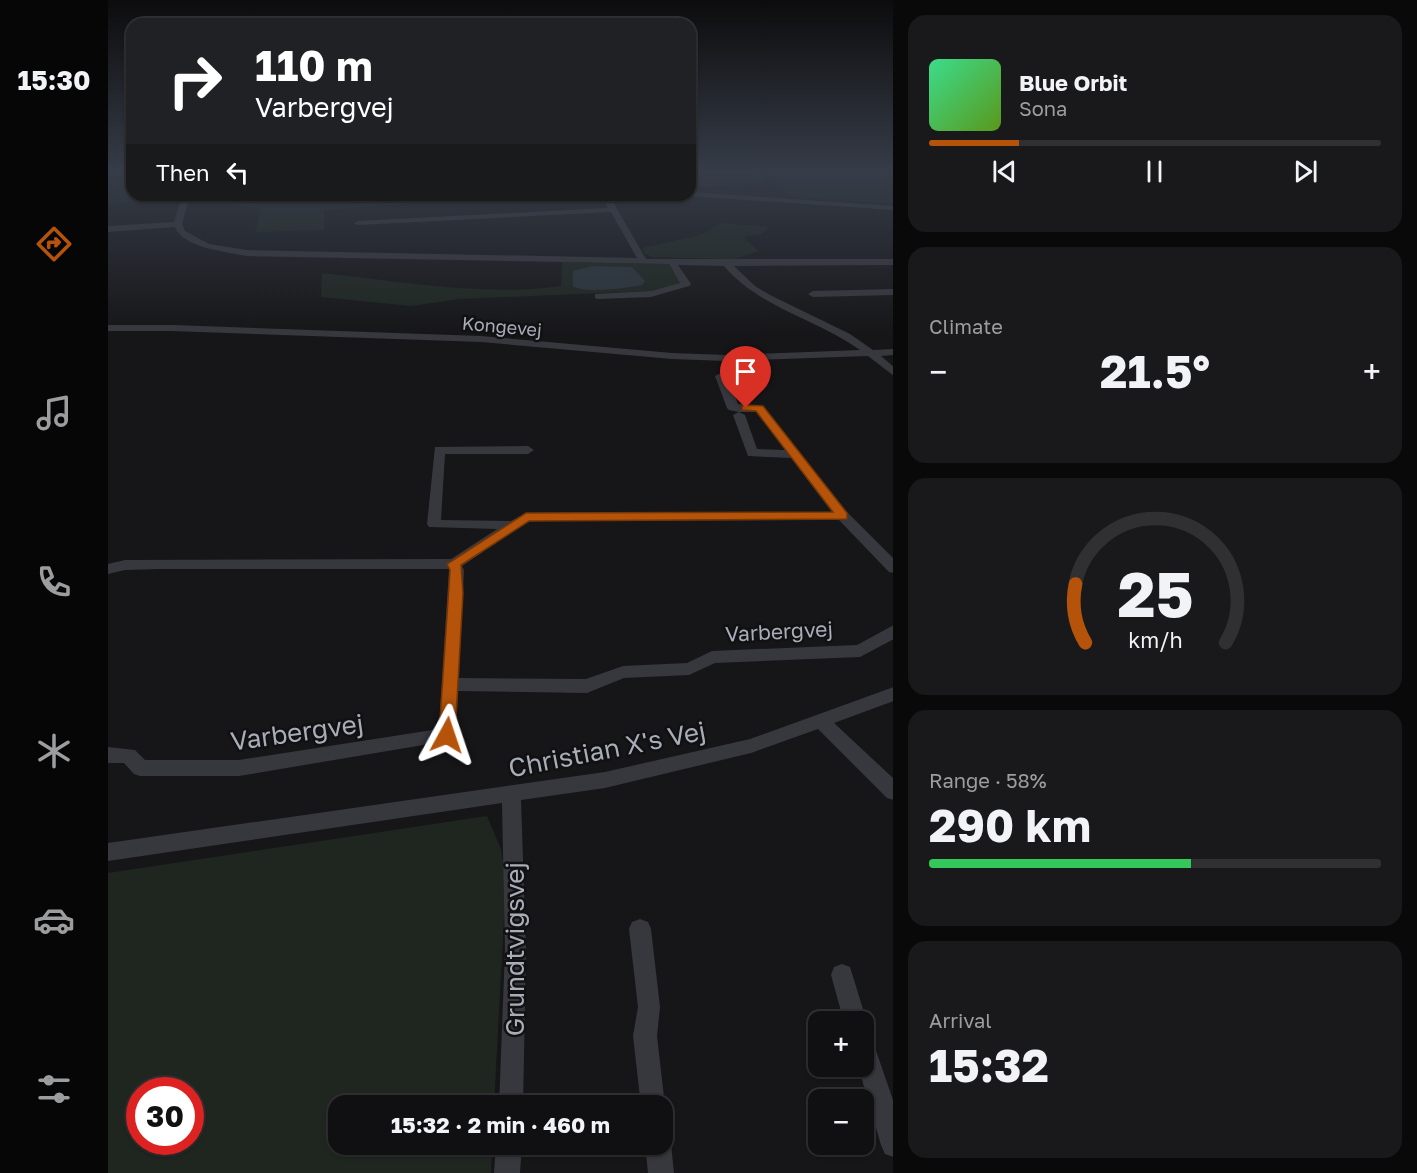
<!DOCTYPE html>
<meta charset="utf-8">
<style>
:root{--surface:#101012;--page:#19191b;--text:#f1f3f6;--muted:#9c9d9f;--line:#303032;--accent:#b45309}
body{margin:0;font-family:"Golos Text",sans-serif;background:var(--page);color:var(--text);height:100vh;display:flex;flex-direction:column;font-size:22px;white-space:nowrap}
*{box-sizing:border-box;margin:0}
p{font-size:20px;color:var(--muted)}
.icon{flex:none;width:33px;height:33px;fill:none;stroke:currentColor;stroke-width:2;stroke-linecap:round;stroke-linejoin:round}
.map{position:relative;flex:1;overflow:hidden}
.side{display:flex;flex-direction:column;gap:15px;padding:15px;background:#09090a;width:524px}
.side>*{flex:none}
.hud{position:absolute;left:18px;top:18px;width:570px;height:183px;border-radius:18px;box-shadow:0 2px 4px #0004,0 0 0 2px var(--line);background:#202124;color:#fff;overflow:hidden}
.controls{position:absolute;left:700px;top:1011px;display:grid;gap:12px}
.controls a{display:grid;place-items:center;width:66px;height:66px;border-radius:12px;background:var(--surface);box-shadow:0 2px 4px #0004,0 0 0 2px var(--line);font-size:30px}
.speed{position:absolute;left:18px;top:1077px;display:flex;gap:12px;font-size:30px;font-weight:700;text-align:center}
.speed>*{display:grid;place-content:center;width:78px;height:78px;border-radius:50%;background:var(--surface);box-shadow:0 2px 4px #0004,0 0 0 2px var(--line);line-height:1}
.speed .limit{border:9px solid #d22;background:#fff;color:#111}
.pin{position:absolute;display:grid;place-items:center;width:51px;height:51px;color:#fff;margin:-62px -26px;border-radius:50% 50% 50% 0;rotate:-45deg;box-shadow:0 0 6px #0007}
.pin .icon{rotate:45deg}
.me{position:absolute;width:66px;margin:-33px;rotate:5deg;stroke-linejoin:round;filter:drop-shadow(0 0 4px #0008)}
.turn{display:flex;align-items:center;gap:21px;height:126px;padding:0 30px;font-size:27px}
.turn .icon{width:78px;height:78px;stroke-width:2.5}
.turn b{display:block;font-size:42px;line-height:51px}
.then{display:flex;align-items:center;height:57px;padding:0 30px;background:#0003;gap:12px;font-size:22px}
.big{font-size:45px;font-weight:700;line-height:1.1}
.side .card{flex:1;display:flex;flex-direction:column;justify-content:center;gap:9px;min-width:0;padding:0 21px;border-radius:18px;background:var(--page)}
.side .dial{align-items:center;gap:0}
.dial svg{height:156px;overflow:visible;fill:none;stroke:var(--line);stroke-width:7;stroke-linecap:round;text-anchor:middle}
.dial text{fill:var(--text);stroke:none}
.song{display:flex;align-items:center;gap:18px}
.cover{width:72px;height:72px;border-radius:9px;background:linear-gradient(135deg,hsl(150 70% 55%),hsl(90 70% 35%))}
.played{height:6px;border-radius:3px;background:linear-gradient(90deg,var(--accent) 20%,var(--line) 20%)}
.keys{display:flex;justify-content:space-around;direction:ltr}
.heat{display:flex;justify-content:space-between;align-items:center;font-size:33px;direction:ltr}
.charge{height:9px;border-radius:4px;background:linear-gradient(90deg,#34c759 58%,var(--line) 0)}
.trip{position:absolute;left:220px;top:1095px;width:345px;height:60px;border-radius:18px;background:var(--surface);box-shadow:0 2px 4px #0004,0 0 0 2px var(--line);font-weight:700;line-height:60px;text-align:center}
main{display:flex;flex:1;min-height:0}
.menu{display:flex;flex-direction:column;width:108px;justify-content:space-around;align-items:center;background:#060607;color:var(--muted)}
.menu .icon{width:42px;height:42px}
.menu .selected{color:var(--accent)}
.menu b{font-size:27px;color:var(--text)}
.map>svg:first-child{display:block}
.built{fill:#222225}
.green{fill:#1e261f;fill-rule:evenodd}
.water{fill:#2c353c}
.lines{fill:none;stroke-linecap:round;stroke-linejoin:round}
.minor{fill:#37383d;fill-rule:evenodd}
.route{fill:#b45309;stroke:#753606;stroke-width:1.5}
.labels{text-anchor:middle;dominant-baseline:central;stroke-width:5;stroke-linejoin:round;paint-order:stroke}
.far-street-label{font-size:18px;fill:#a8adb8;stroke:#111113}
.street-label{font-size:21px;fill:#a8adb8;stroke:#111113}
.near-street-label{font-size:26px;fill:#a8adb8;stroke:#111113}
</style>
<main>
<nav class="menu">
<b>15:30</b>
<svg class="icon selected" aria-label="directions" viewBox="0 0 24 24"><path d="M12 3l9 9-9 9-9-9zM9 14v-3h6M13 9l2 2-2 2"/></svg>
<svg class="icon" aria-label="music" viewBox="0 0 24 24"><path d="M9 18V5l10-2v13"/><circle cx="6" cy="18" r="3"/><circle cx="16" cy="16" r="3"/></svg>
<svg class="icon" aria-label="phone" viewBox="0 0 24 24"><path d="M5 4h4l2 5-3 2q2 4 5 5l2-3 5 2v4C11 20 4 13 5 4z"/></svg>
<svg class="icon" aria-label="climate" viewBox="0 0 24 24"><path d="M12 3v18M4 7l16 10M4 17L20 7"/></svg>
<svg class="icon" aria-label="car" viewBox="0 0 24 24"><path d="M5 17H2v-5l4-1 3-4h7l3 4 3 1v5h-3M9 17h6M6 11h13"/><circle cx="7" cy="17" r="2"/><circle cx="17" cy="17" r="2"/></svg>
<svg class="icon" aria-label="filters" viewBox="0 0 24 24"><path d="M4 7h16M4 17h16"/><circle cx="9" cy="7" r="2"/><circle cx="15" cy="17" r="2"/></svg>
</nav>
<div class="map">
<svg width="786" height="1173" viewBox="0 0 786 1173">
<rect width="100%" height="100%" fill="#161618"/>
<path class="built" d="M 582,171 L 648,171 L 660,184 L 582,186 Z"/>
<g class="green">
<path d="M 0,171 L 24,171 L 24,195 L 30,195 L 28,202 L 0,204 Z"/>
<path d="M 656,171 L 785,171 L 785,204 L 680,196 Z"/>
<path d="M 87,195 L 422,195 L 216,210 L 216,230 L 147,232 L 153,209 L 105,202 Z"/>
<path d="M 614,223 L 661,227 L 653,234 L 635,237 L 651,251 L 628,259 L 544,257 L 536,253 L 534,248 L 593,235 Z"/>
<path d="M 454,262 L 560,264 L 572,281 L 571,284 L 541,291 L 351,299 L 303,306 L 213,297 L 214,273 C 292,281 375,297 453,286 Z"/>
<path d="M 379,816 L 393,849 L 398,882 L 386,1105 L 231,1106 L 231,1144 L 384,1145 L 383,1173 L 0,1173 L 0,873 ZM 32,1090 L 82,1090 L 82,1142 L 32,1142 Z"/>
</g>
<path class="water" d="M 485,266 L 524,267 L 537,281 L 534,285 C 519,288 476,294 465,286 L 465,271 Z"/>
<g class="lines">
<g class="minor">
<path d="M 582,192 L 786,206 L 786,210 L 579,196 L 582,195 Z"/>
<path d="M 493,195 L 501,195 L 538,259 L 786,259 L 786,265 L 626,266 L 647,286 L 662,295 L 742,334 L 765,350 L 786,349 L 786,355 L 773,356 L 786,367 L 786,376 L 760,356 L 618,361 L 564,359 L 373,342 L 64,331 L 0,331 L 0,325 L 64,325 L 373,336 L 564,353 L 618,355 L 752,350 C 708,318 653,309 616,266 L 570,265 L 583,284 L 581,286 L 543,297 L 490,299 L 487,298 L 487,294 L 543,291 L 572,283 L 561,264 L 139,256 C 119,252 75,248 67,227 L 0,232 L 0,226 L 66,222 L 73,199 L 77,197 L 81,199 L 74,224 L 77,231 L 101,244 L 139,250 L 529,258 L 503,212 L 250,225 L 246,223 L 250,221 L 500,208 Z"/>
<path d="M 786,289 L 786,295 L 705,297 L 700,294 L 705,291 Z"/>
<path d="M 613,373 L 619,376 L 630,404 L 655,406 L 740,513 L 786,559 L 786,573 L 781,572 L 731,520 L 421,521 L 354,566 L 356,570 L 351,678 L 478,679 L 515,666 L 579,663 L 604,651 L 749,645 L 786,625 L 786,639 L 752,657 L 607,663 L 581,675 L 516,678 L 479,693 L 350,691 L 348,735 L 345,740 L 131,776 L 32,776 L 26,774 L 16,763 L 0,763 L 0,747 L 27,750 L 37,760 L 131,760 L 331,729 L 341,569 L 52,569 L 17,570 L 0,574 L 0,564 L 17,560 L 343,559 L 389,529 L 321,527 L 319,524 L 327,447 L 420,446 L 426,450 L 420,454 L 337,454 L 333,520 L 403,521 L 418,513 L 724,512 L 683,458 L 640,456 L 625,415 L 631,412 L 621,410 L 619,408 L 607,376 ZM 631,412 L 648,412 L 677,450 L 649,449 L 637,415 Z"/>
<path d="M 786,687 L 786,701 L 726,723 L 786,779 L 786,800 L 779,798 L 710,729 L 643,753 L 497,788 L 413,800 L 418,950 L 415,1106 L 391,1106 L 397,950 L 394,803 L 0,861 L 0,843 L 497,772 L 642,739 Z"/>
<path d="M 532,919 L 540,922 L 543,929 L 552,1007 L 549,1036 L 557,1106 L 555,1111 L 555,1106 L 533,1106 L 525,1036 L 530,1007 L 521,929 L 524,922 Z"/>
<path d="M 734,964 L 742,967 L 759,1022 L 756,1030 L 756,1022 L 736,1022 L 723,975 L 726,967 Z"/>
<path d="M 756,1035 L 764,1039 L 786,1103 L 786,1157 L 777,1154 L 773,1145 L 750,1066 L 756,1066 Z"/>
<path d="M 555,1133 L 559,1135 L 563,1144 L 566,1173 L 540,1173 L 537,1144 L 555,1144 Z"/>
<path d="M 388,1144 L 414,1144 L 412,1173 L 386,1173 Z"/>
</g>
</g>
<linearGradient id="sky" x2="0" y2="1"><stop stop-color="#0c0c0d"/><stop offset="0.51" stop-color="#363c48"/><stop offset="1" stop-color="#363c48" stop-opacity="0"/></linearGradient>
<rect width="786" height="335" fill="url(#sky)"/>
<path class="route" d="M 638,405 L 655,406 L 739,513 L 739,519 L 421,521 L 353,565 L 355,593 L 347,735 L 345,740 L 333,740 L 331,735 L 342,570 L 339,564 L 418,513 L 725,512 L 648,411 L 634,410 L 634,406 Z"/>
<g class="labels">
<g class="far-street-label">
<text transform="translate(394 326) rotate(5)">Kongevej</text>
</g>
<g class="street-label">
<text transform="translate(671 631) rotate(-3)">Varbergvej</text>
</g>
<g class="near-street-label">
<text transform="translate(189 732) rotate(-8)">Varbergvej</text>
<text transform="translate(499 749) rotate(-11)">Christian X's Vej</text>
<text transform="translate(406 949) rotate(-90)">Grundtvigsvej</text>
</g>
</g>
</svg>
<div class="controls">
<a>+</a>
<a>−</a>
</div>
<div class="speed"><div class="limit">30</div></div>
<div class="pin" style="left:638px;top:408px;background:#d93025"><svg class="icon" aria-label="arrive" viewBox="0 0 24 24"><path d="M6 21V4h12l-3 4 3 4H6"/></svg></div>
<svg class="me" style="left:339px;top:735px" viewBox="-20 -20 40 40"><path d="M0-17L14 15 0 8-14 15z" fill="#b45309" stroke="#fff" stroke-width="4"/></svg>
<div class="trip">15:32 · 2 min · 460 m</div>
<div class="hud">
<div class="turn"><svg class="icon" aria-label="right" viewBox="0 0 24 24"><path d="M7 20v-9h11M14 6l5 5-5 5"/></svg><div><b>110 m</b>Varbergvej</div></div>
<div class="then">Then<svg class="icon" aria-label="left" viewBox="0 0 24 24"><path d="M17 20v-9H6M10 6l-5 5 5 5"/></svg></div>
</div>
</div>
<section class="side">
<div class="card">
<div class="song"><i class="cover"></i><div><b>Blue Orbit</b><p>Sona</p></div></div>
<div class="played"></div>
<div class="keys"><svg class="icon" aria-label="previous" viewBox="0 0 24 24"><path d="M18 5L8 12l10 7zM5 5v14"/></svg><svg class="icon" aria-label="pause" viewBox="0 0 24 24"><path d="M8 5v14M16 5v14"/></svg><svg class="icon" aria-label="next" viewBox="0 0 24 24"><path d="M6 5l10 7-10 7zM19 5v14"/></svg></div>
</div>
<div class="card"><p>Climate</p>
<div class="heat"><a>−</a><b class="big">21.5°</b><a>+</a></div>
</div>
<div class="card dial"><svg viewBox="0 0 100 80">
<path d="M14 69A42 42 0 1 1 86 69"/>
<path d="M14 69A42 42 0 0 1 9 39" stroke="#b45309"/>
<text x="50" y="56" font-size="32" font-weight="700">25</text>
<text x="50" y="72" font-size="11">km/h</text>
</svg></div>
<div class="card"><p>Range · 58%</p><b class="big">290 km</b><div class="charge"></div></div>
<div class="card"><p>Arrival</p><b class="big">15:32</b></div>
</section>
</main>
